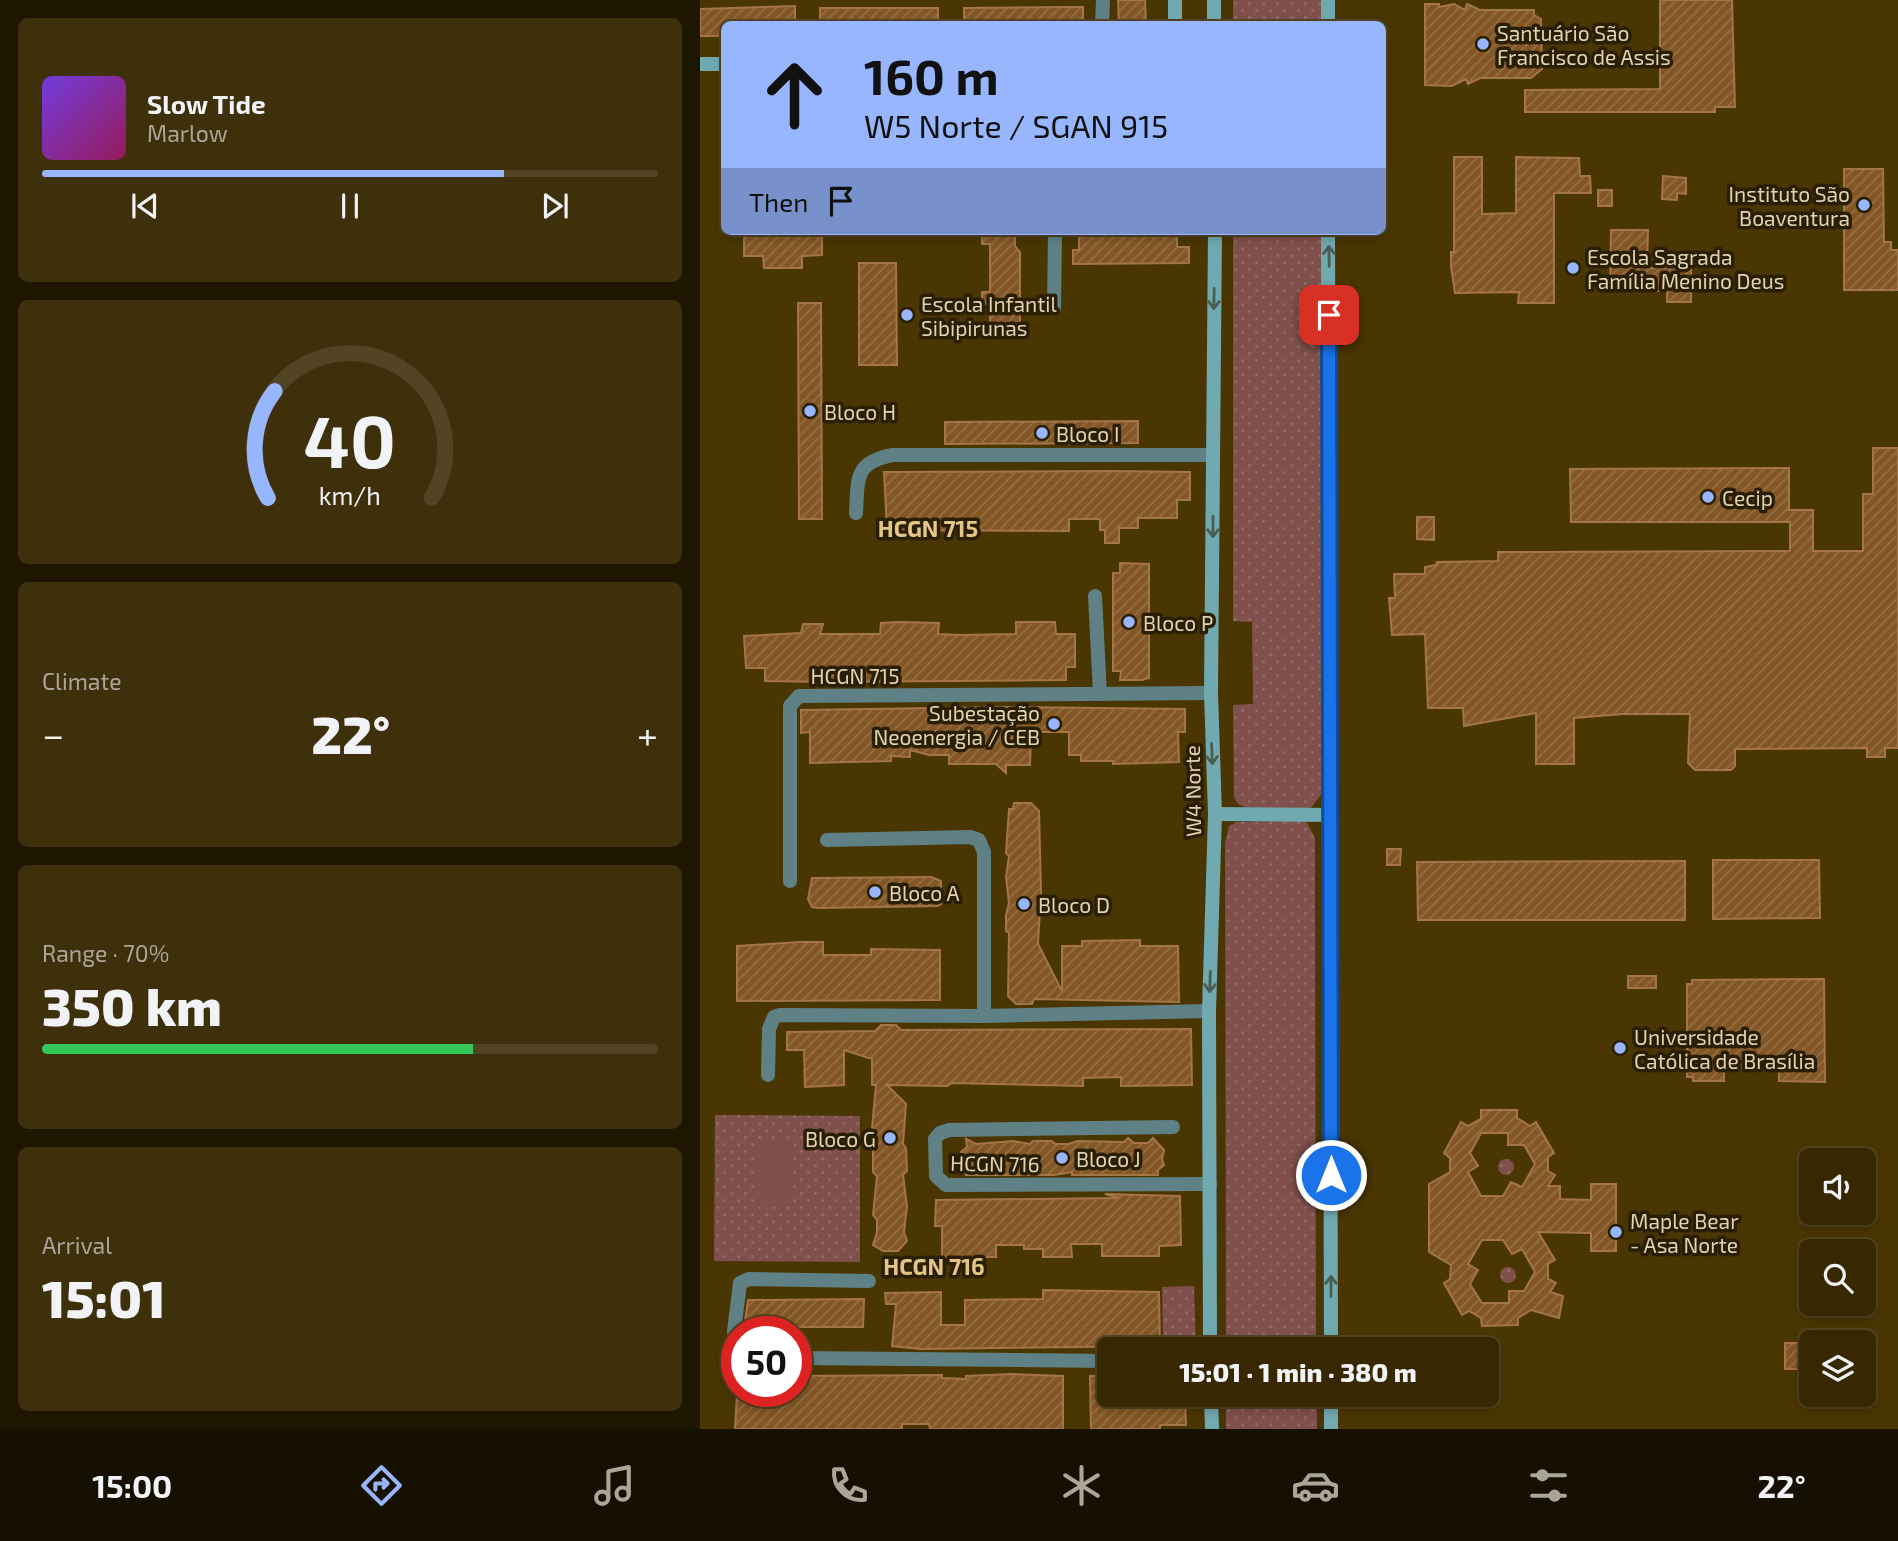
<!DOCTYPE html>
<meta charset="utf-8">
<style>
:root{--surface:#382802;--page:#3f300c;--text:#f1f3f6;--muted:#aba699;--line:#524424;--accent:#97b6fd}
body{margin:0;font-family:"Exo 2",sans-serif;background:var(--page);color:var(--text);height:100vh;display:flex;flex-direction:column;font-size:26px;white-space:nowrap}
*{box-sizing:border-box;margin:0}
p{font-size:23px;color:var(--muted)}
.icon{flex:none;width:38px;height:38px;fill:none;stroke:currentColor;stroke-width:2;stroke-linecap:round;stroke-linejoin:round}
.map{position:relative;flex:1;overflow:hidden}
.drawer{display:flex;flex-direction:column;gap:18px;padding:18px;background:#1f1601;width:700px}
.drawer>*{flex:none}
.top-card{position:absolute;left:21px;top:21px;width:665px;height:214px;border-radius:10px;box-shadow:0 4px 10px #0003,0 0 0 2px var(--line);background:#97b6fd;color:#111;overflow:hidden}
.controls{position:absolute;left:1099px;top:1148px;display:grid;gap:14px}
.controls a{display:grid;place-items:center;width:77px;height:77px;border-radius:10px;background:var(--surface);box-shadow:0 4px 10px #0003,0 0 0 2px var(--line);font-size:35px}
.speed{position:absolute;left:21px;top:1316px;display:flex;gap:14px;font-size:35px;font-weight:700;text-align:center}
.speed>*{display:grid;place-content:center;width:91px;height:91px;border-radius:50%;background:var(--surface);box-shadow:0 4px 10px #0003,0 0 0 2px var(--line);line-height:1}
.speed .limit{border:10px solid #d22;background:#fff;color:#111}
.pin{position:absolute;display:grid;place-items:center;width:60px;height:60px;color:#fff;margin:-30px;border-radius:14px;box-shadow:0 4px 10px #0006}
.me{position:absolute;width:77px;margin:-38px;rotate:0deg;stroke-linejoin:round;filter:drop-shadow(0 0 5px #0008)}
.turn{display:flex;align-items:center;gap:24px;height:147px;padding:0 28px;font-size:32px}
.turn .icon{width:91px;height:91px;stroke-width:2.5}
.turn b{display:block;font-size:49px;line-height:60px}
.then{display:flex;align-items:center;height:66px;padding:0 28px;background:#0003;gap:14px;font-size:26px}
.big{font-size:52px;font-weight:800;line-height:1.1}
.drawer .tile{flex:1;display:flex;flex-direction:column;justify-content:center;gap:10px;min-width:0;padding:0 24px;border-radius:10px;background:var(--page)}
.drawer .dial{align-items:center;gap:0}
.dial svg{height:182px;overflow:visible;fill:none;stroke:var(--line);stroke-width:7;stroke-linecap:round;text-anchor:middle}
.dial text{fill:var(--text);stroke:none}
.song{display:flex;align-items:center;gap:21px}
.cover{width:84px;height:84px;border-radius:10px;background:linear-gradient(135deg,hsl(260 70% 55%),hsl(330 70% 35%))}
.played{height:7px;border-radius:4px;background:linear-gradient(90deg,var(--accent) 75%,var(--line) 75%)}
.keys{display:flex;justify-content:space-around;direction:ltr}
.heat{display:flex;justify-content:space-between;align-items:center;font-size:38px;direction:ltr}
.charge{height:10px;border-radius:5px;background:linear-gradient(90deg,#34c759 70%,var(--line) 0)}
.trip{position:absolute;left:397px;top:1337px;width:402px;height:70px;border-radius:10px;background:var(--surface);box-shadow:0 4px 10px #0003,0 0 0 2px var(--line);font-weight:800;line-height:70px;text-align:center}
.dock{display:flex;height:112px;justify-content:space-around;align-items:center;background:#161001;color:var(--muted)}
.dock .icon{width:49px;height:49px}
.dock .on{color:var(--accent)}
.dock b{font-size:32px;color:var(--text)}
main{display:flex;flex:1;min-height:0}
.map>svg:first-child{display:block}
.green{fill:url(#green-dots)}
.pitch{fill:#80514c}
.building{fill:url(#building-hatch);stroke:#a47545;stroke-width:2;fill-rule:evenodd}
.lines{fill:none;stroke-linecap:round;stroke-linejoin:round}
.street{stroke:#5f8186;stroke-width:14}
.secondary{stroke:#71a9b0;stroke-width:14}
.oneway{stroke:#4a5d52}
.route-casing{stroke:#114b97;stroke-width:18}
.route{stroke:#1a73e8;stroke-width:12}
.poi-dot{fill:#97b6fd;stroke:#2a1f05;stroke-width:2.5}
.labels{text-anchor:middle;dominant-baseline:central;stroke-width:7;stroke-linejoin:round;paint-order:stroke}
.poi-label{font-size:21px;fill:#e0d2b3;stroke:#2a1f05;text-anchor:start}
.street-label{font-size:21px;fill:#e0d2b3;stroke:#2a1f05}
.neighbourhood-label{font-size:23px;font-weight:bold;fill:#e3c687;stroke:#2a1f05}
</style>
<main>
<section class="drawer">
<div class="tile">
<div class="song"><i class="cover"></i><div><b>Slow Tide</b><p>Marlow</p></div></div>
<div class="played"></div>
<div class="keys"><svg class="icon" aria-label="previous" viewBox="0 0 24 24"><path d="M18 5L8 12l10 7zM5 5v14"/></svg><svg class="icon" aria-label="pause" viewBox="0 0 24 24"><path d="M8 5v14M16 5v14"/></svg><svg class="icon" aria-label="next" viewBox="0 0 24 24"><path d="M6 5l10 7-10 7zM19 5v14"/></svg></div>
</div>
<div class="tile dial"><svg viewBox="0 0 100 80">
<path d="M14 69A42 42 0 1 1 86 69"/>
<path d="M14 69A42 42 0 0 1 17 22" stroke="#97b6fd"/>
<text x="50" y="56" font-size="32" font-weight="700">40</text>
<text x="50" y="72" font-size="11">km/h</text>
</svg></div>
<div class="tile"><p>Climate</p>
<div class="heat"><a>−</a><b class="big">22°</b><a>+</a></div>
</div>
<div class="tile"><p>Range · 70%</p><b class="big">350 km</b><div class="charge"></div></div>
<div class="tile"><p>Arrival</p><b class="big">15:01</b></div>
</section>
<div class="map">
<svg width="1198" height="1429" viewBox="0 0 1198 1429">
<defs>
<pattern id="green-dots" width="8" height="8" patternUnits="userSpaceOnUse" patternTransform="scale(1.75)"><rect width="8" height="8" fill="#80514c"/><path d="M2 2h.1M6 6h.1" fill="none" stroke="#926963" stroke-width="1.8" stroke-linecap="round"/></pattern>
<pattern id="building-hatch" width="6" height="6" patternUnits="userSpaceOnUse" patternTransform="scale(1.75)"><rect width="6" height="6" fill="#835725"/><path d="M-1 1l2-2M0 6l6-6M5 7l2-2" fill="none" stroke="#946e42"/></pattern>
</defs>
<rect width="100%" height="100%" fill="#4a3602"/>
<g class="green">
<rect x="533" y="0" width="88" height="24"/>
<path d="M 533,231 L 622,231 L 622,793 L 611,808 L 547,808 L 538,804 L 534,797 L 533,705 L 553,704 L 552,622 L 533,621 Z"/>
<path d="M 606,821 L 615,838 L 616,1349 L 526,1349 L 525,843 L 529,826 L 537,822 Z"/>
<path d="M 15,1115 L 160,1116 L 160,1262 L 14,1261 Z"/>
<circle cx="806" cy="1167" r="8"/>
<circle cx="808" cy="1275" r="8"/>
<path d="M 494,1286 L 496,1349 L 463,1349 L 462,1287 Z"/>
<rect x="526" y="1395" width="91" height="34"/>
</g>
<path class="pitch" d="M 56,1142 L 94,1142 L 92,1207 L 55,1207 Z"/>
<g class="building">
<path d="M 418,0 L 445,0 L 446,24 L 419,24 Z"/>
<path d="M 960,0 L 1032,0 L 1035,107 L 1015,107 L 1015,112 L 825,112 L 825,90 L 960,89 Z"/>
<path d="M 725,4 L 739,4 L 739,7 L 754,4 L 765,10 L 767,4 L 780,10 L 834,10 L 834,15 L 841,19 L 842,69 L 831,78 L 780,78 L 768,84 L 766,79 L 752,86 L 725,85 Z"/>
<path d="M 95,6 L 95,24 L 24,24 L 24,36 L 0,36 L 0,9 Z"/>
<path d="M 366,7 L 383,7 L 383,24 L 264,24 L 264,8 Z"/>
<rect x="120" y="8" width="118" height="16"/>
<path d="M 754,157 L 782,157 L 782,214 L 816,213 L 816,157 L 879,158 L 880,176 L 890,176 L 891,193 L 854,193 L 854,303 L 818,303 L 819,292 L 755,293 L 751,266 L 751,252 L 754,252 Z"/>
<path d="M 1144,169 L 1183,169 L 1184,242 L 1191,242 L 1191,250 L 1198,250 L 1198,290 L 1144,290 Z"/>
<path d="M 963,176 L 986,178 L 986,194 L 977,193 L 977,200 L 962,199 Z"/>
<rect x="898" y="190" width="14" height="16"/>
<path d="M 911,230 L 948,230 L 947,268 L 991,267 L 991,302 L 967,302 L 967,291 L 910,291 Z"/>
<path d="M 44,231 L 122,231 L 122,255 L 102,256 L 102,268 L 64,268 L 63,256 L 44,256 Z"/>
<path d="M 315,231 L 315,246 L 320,252 L 320,324 L 313,324 L 313,330 L 297,330 L 297,324 L 290,325 L 290,304 L 282,304 L 282,292 L 290,292 L 290,244 L 282,244 L 282,232 Z"/>
<path d="M 379,231 L 477,231 L 477,247 L 489,247 L 489,263 L 373,264 L 373,250 L 379,250 Z"/>
<path d="M 159,263 L 196,263 L 197,365 L 159,365 Z"/>
<path d="M 98,303 L 121,303 L 122,519 L 99,519 Z"/>
<path d="M 438,421 L 438,443 L 245,444 L 245,422 Z"/>
<path d="M 1173,448 L 1198,448 L 1198,748 L 1185,748 L 1185,757 L 1167,757 L 1167,748 L 1035,749 L 1035,766 L 1031,770 L 995,770 L 988,763 L 990,714 L 923,714 L 874,718 L 874,764 L 836,764 L 836,713 L 764,726 L 763,708 L 728,708 L 725,634 L 692,635 L 689,598 L 695,598 L 694,574 L 725,574 L 725,567 L 736,565 L 737,562 L 798,561 L 798,552 L 1090,551 L 1090,522 L 871,522 L 870,469 L 1089,468 L 1089,510 L 1113,510 L 1113,551 L 1163,551 L 1163,494 L 1173,494 Z"/>
<path d="M 412,471 L 490,472 L 490,500 L 477,500 L 477,518 L 438,518 L 438,528 L 419,528 L 419,543 L 405,543 L 405,530 L 400,530 L 400,519 L 369,519 L 369,531 L 187,530 L 184,472 Z"/>
<path d="M 717,517 L 734,517 L 734,540 L 717,539 Z"/>
<path d="M 420,563 L 449,564 L 449,678 L 442,680 L 420,680 L 421,671 L 413,671 L 413,573 L 420,573 Z"/>
<path d="M 200,622 L 239,623 L 238,634 L 260,635 L 316,634 L 316,622 L 355,622 L 356,634 L 375,634 L 375,667 L 366,667 L 366,680 L 122,682 L 65,681 L 65,668 L 46,668 L 44,636 L 101,633 L 103,624 L 123,624 L 120,634 L 180,634 L 181,623 Z"/>
<path d="M 306,707 L 485,709 L 485,732 L 478,732 L 479,762 L 413,764 L 413,761 L 381,761 L 381,755 L 369,755 L 369,732 L 338,732 L 338,738 L 331,738 L 330,765 L 306,765 L 306,773 L 296,764 L 249,764 L 249,755 L 229,755 L 210,750 L 210,757 L 191,756 L 191,761 L 110,763 L 110,732 L 101,733 L 101,710 Z"/>
<path d="M 314,803 L 331,803 L 339,811 L 341,892 L 338,944 L 362,991 L 362,946 L 382,946 L 382,941 L 440,940 L 440,946 L 478,946 L 479,1002 L 334,999 L 332,1004 L 316,1004 L 308,996 L 309,933 L 306,931 L 306,915 L 309,903 L 306,877 L 309,856 L 306,853 L 309,809 L 313,809 Z"/>
<path d="M 687,849 L 701,849 L 700,865 L 687,865 Z"/>
<path d="M 1013,860 L 1119,860 L 1120,918 L 1013,919 Z"/>
<path d="M 985,861 L 985,920 L 718,920 L 717,862 Z"/>
<path d="M 231,877 L 241,881 L 241,904 L 238,906 L 119,908 L 112,907 L 108,899 L 112,878 Z"/>
<path d="M 99,942 L 123,942 L 123,955 L 171,955 L 171,949 L 240,950 L 240,1000 L 37,1001 L 37,946 Z"/>
<rect x="928" y="976" width="28" height="12"/>
<path d="M 1124,979 L 1125,1082 L 1079,1081 L 1079,1070 L 1054,1068 L 1024,1069 L 1024,1081 L 993,1081 L 993,1077 L 987,1077 L 987,984 L 992,984 L 992,980 Z"/>
<path d="M 181,1025 L 196,1025 L 201,1030 L 491,1029 L 492,1085 L 421,1086 L 421,1077 L 383,1078 L 383,1086 L 252,1083 L 247,1086 L 187,1085 L 206,1104 L 203,1144 L 206,1148 L 207,1171 L 203,1175 L 207,1206 L 204,1232 L 207,1241 L 198,1251 L 183,1251 L 173,1245 L 177,1232 L 177,1220 L 173,1215 L 177,1176 L 173,1172 L 173,1148 L 177,1144 L 176,1132 L 172,1128 L 176,1085 L 172,1085 L 172,1059 L 144,1050 L 144,1085 L 105,1087 L 104,1050 L 87,1050 L 87,1032 L 175,1031 Z"/>
<path d="M 781,1110 L 817,1110 L 817,1118 L 830,1126 L 836,1122 L 854,1153 L 848,1157 L 848,1171 L 855,1175 L 848,1186 L 860,1186 L 860,1199 L 891,1200 L 891,1184 L 916,1184 L 916,1251 L 891,1251 L 891,1233 L 838,1232 L 855,1260 L 848,1264 L 848,1279 L 856,1283 L 850,1292 L 863,1296 L 859,1318 L 831,1310 L 818,1318 L 818,1325 L 782,1326 L 781,1318 L 769,1311 L 762,1315 L 744,1283 L 750,1279 L 751,1265 L 729,1252 L 729,1184 L 750,1172 L 750,1158 L 744,1153 L 761,1122 L 768,1126 L 781,1119 ZM 781,1133 L 808,1133 L 808,1145 L 824,1145 L 835,1164 L 822,1187 L 811,1182 L 803,1196 L 781,1196 L 768,1172 L 778,1166 L 770,1153 ZM 782,1240 L 803,1240 L 812,1254 L 822,1249 L 835,1272 L 824,1291 L 809,1291 L 809,1303 L 782,1303 L 770,1284 L 778,1270 L 768,1264 Z"/>
<path d="M 428,1138 L 434,1143 L 448,1143 L 453,1138 L 464,1150 L 462,1159 L 464,1165 L 458,1170 L 458,1175 L 372,1175 L 372,1172 L 354,1175 L 266,1175 L 261,1167 L 264,1158 L 261,1152 L 267,1147 L 266,1139 L 276,1144 L 313,1141 L 330,1144 L 333,1141 L 352,1141 L 355,1144 L 369,1144 L 377,1141 L 424,1142 Z"/>
<path d="M 405,1194 L 480,1196 L 481,1245 L 459,1246 L 459,1256 L 402,1256 L 402,1244 L 371,1244 L 372,1257 L 343,1257 L 343,1249 L 324,1249 L 324,1245 L 296,1245 L 296,1257 L 242,1257 L 242,1226 L 235,1226 L 236,1200 L 419,1198 Z"/>
<path d="M 343,1290 L 459,1292 L 460,1346 L 221,1349 L 192,1346 L 196,1304 L 186,1304 L 185,1293 L 241,1292 L 241,1325 L 265,1325 L 265,1300 L 343,1299 Z"/>
<path d="M 164,1299 L 163,1327 L 47,1327 L 45,1321 L 48,1300 Z"/>
<path d="M 1085,1343 L 1100,1343 L 1101,1369 L 1085,1369 Z"/>
<path d="M 311,1374 L 363,1376 L 363,1429 L 230,1429 L 229,1424 L 202,1424 L 202,1429 L 35,1429 L 37,1393 L 96,1391 L 96,1376 L 242,1375 L 242,1378 L 266,1379 L 266,1376 Z"/>
<path d="M 390,1376 L 410,1376 L 410,1395 L 485,1395 L 486,1425 L 460,1425 L 460,1429 L 391,1429 Z"/>
</g>
<g class="lines">
<g class="street">
<path d="M 402,24 L 403,0"/>
<path d="M 354,308 L 355,231"/>
<path d="M 156,513 C 158,479 154,462 193,455 L 512,455"/>
<path d="M 395,596 L 400,694"/>
<path d="M 127,840 L 270,837 L 279,840 L 284,852 L 284,1016"/>
<path d="M 90,881 L 90,706 L 99,696 L 511,693"/>
<path d="M 68,1075 L 69,1029 L 74,1017 L 80,1015 L 284,1016 L 509,1011"/>
<path d="M 473,1127 L 249,1130 L 240,1133 L 235,1139 L 236,1176 L 246,1185 L 510,1184"/>
<path d="M 37,1356 L 34,1331 L 40,1283 L 49,1279 L 169,1281"/>
<path d="M 96,1358 L 410,1361"/>
</g>
<g class="secondary">
<path d="M 628,0 L 628,24"/>
<path d="M 475,24 L 475,0"/>
<path d="M 514,24 L 514,0"/>
<path d="M 0,64 L 24,64"/>
<path d="M 628,231 L 631,1349"/>
<path d="M 515,814 L 631,815"/>
<path d="M 510,1349 L 509,1011 L 515,814 L 511,693 L 515,231"/>
<path d="M 511,1395 L 512,1429"/>
<path d="M 631,1395 L 631,1429"/>
</g>
</g>
<defs><path id="oneway-shaft" d="M-6 0H5M1.5-3L5.5 0L1.5 3" fill="none" stroke-width="1.6" stroke-linecap="round" stroke-linejoin="round" transform="scale(1.75)"/></defs>
<g class="oneway">
<use href="#oneway-shaft" transform="translate(629 256) rotate(-91)"/>
<use href="#oneway-shaft" transform="translate(514 299) rotate(91)"/>
<use href="#oneway-shaft" transform="translate(513 527) rotate(90)"/>
<use href="#oneway-shaft" transform="translate(512 754) rotate(88)"/>
<use href="#oneway-shaft" transform="translate(510 982) rotate(92)"/>
<use href="#oneway-shaft" transform="translate(631 1286) rotate(-90)"/>
</g>
<g class="lines">
<defs>
<path id="route" d="M 629,315 L 631,1175"/>
</defs>
<use href="#route" class="route-casing"/>
<use href="#route" class="route"/>
</g>
<g class="poi-dot">
<circle cx="783" cy="44" r="7"/>
<circle cx="1164" cy="205" r="7"/>
<circle cx="873" cy="268" r="7"/>
<circle cx="207" cy="315" r="7"/>
<circle cx="110" cy="411" r="7"/>
<circle cx="342" cy="433" r="7"/>
<circle cx="1008" cy="497" r="7"/>
<circle cx="429" cy="622" r="7"/>
<circle cx="354" cy="724" r="7"/>
<circle cx="175" cy="892" r="7"/>
<circle cx="324" cy="904" r="7"/>
<circle cx="920" cy="1048" r="7"/>
<circle cx="190" cy="1138" r="7"/>
<circle cx="362" cy="1158" r="7"/>
<circle cx="916" cy="1232" r="7"/>
</g>
<g class="labels">
<g class="poi-label">
<text x="797" y="32">Santuário São<tspan x="797" dy="24">Francisco de Assis</tspan></text>
<text x="1150" y="193" text-anchor="end">Instituto São<tspan x="1150" dy="24">Boaventura</tspan></text>
<text x="887" y="256">Escola Sagrada<tspan x="887" dy="24">Família Menino Deus</tspan></text>
<text x="221" y="303">Escola Infantil<tspan x="221" dy="24">Sibipirunas</tspan></text>
<text x="124" y="411">Bloco H</text>
<text x="356" y="433">Bloco I</text>
<text x="1022" y="497">Cecip</text>
<text x="443" y="622">Bloco P</text>
<text x="340" y="712" text-anchor="end">Subestação<tspan x="340" dy="24">Neoenergia / CEB</tspan></text>
<text x="189" y="892">Bloco A</text>
<text x="338" y="904">Bloco D</text>
<text x="934" y="1036">Universidade<tspan x="934" dy="24">Católica de Brasília</tspan></text>
<text x="176" y="1138" text-anchor="end">Bloco G</text>
<text x="376" y="1158">Bloco J</text>
<text x="930" y="1220">Maple Bear<tspan x="930" dy="24">- Asa Norte</tspan></text>
</g>
<g class="street-label">
<text x="155" y="675">HCGN 715</text>
<text transform="translate(492 791) rotate(-91)">W4 Norte</text>
<text transform="translate(295 1163) rotate(1)">HCGN 716</text>
</g>
<g class="neighbourhood-label">
<text x="228" y="528">HCGN 715</text>
<text x="234" y="1266">HCGN 716</text>
</g>
</g>
</svg>
<div class="controls">
<a><svg class="icon" aria-label="sound" viewBox="0 0 24 24"><path d="M4 9h4l5-4v14l-5-4H4zM17 9q2 3 0 6"/></svg></a>
<a><svg class="icon" aria-label="search" viewBox="0 0 24 24"><circle cx="10" cy="10" r="6"/><path d="M15 15l6 6"/></svg></a>
<a><svg class="icon" aria-label="layers" viewBox="0 0 24 24"><path d="M12 4l9 5-9 5-9-5zM3 14l9 5 9-5"/></svg></a>
</div>
<div class="speed"><div class="limit">50</div></div>
<div class="pin" style="left:629px;top:315px;background:#d93025"><svg class="icon" aria-label="arrive" viewBox="0 0 24 24"><path d="M6 21V4h12l-3 4 3 4H6"/></svg></div>
<svg class="me" style="left:631px;top:1175px" viewBox="-20 -20 40 40"><circle r="17" fill="#1a73e8" stroke="#fff" stroke-width="3"/><path d="M0-11L8 9 0 5-8 9z" fill="#fff"/></svg>
<div class="trip">15:01 · 1 min · 380 m</div>
<div class="top-card">
<div class="turn"><svg class="icon" aria-label="ahead" viewBox="0 0 24 24"><path d="M12 20V5M6 11l6-6 6 6"/></svg><div><b>160 m</b>W5 Norte / SGAN 915</div></div>
<div class="then">Then<svg class="icon" aria-label="arrive" viewBox="0 0 24 24"><path d="M6 21V4h12l-3 4 3 4H6"/></svg></div>
</div>
</div>
</main>
<nav class="dock">
<b>15:00</b>
<svg class="icon on" aria-label="directions" viewBox="0 0 24 24"><path d="M12 3l9 9-9 9-9-9zM9 14v-3h6M13 9l2 2-2 2"/></svg>
<svg class="icon" aria-label="music" viewBox="0 0 24 24"><path d="M9 18V5l10-2v13"/><circle cx="6" cy="18" r="3"/><circle cx="16" cy="16" r="3"/></svg>
<svg class="icon" aria-label="phone" viewBox="0 0 24 24"><path d="M5 4h4l2 5-3 2q2 4 5 5l2-3 5 2v4C11 20 4 13 5 4z"/></svg>
<svg class="icon" aria-label="climate" viewBox="0 0 24 24"><path d="M12 3v18M4 7l16 10M4 17L20 7"/></svg>
<svg class="icon" aria-label="car" viewBox="0 0 24 24"><path d="M5 17H2v-5l4-1 3-4h7l3 4 3 1v5h-3M9 17h6M6 11h13"/><circle cx="7" cy="17" r="2"/><circle cx="17" cy="17" r="2"/></svg>
<svg class="icon" aria-label="filters" viewBox="0 0 24 24"><path d="M4 7h16M4 17h16"/><circle cx="9" cy="7" r="2"/><circle cx="15" cy="17" r="2"/></svg>
<b>22°</b>
</nav>
